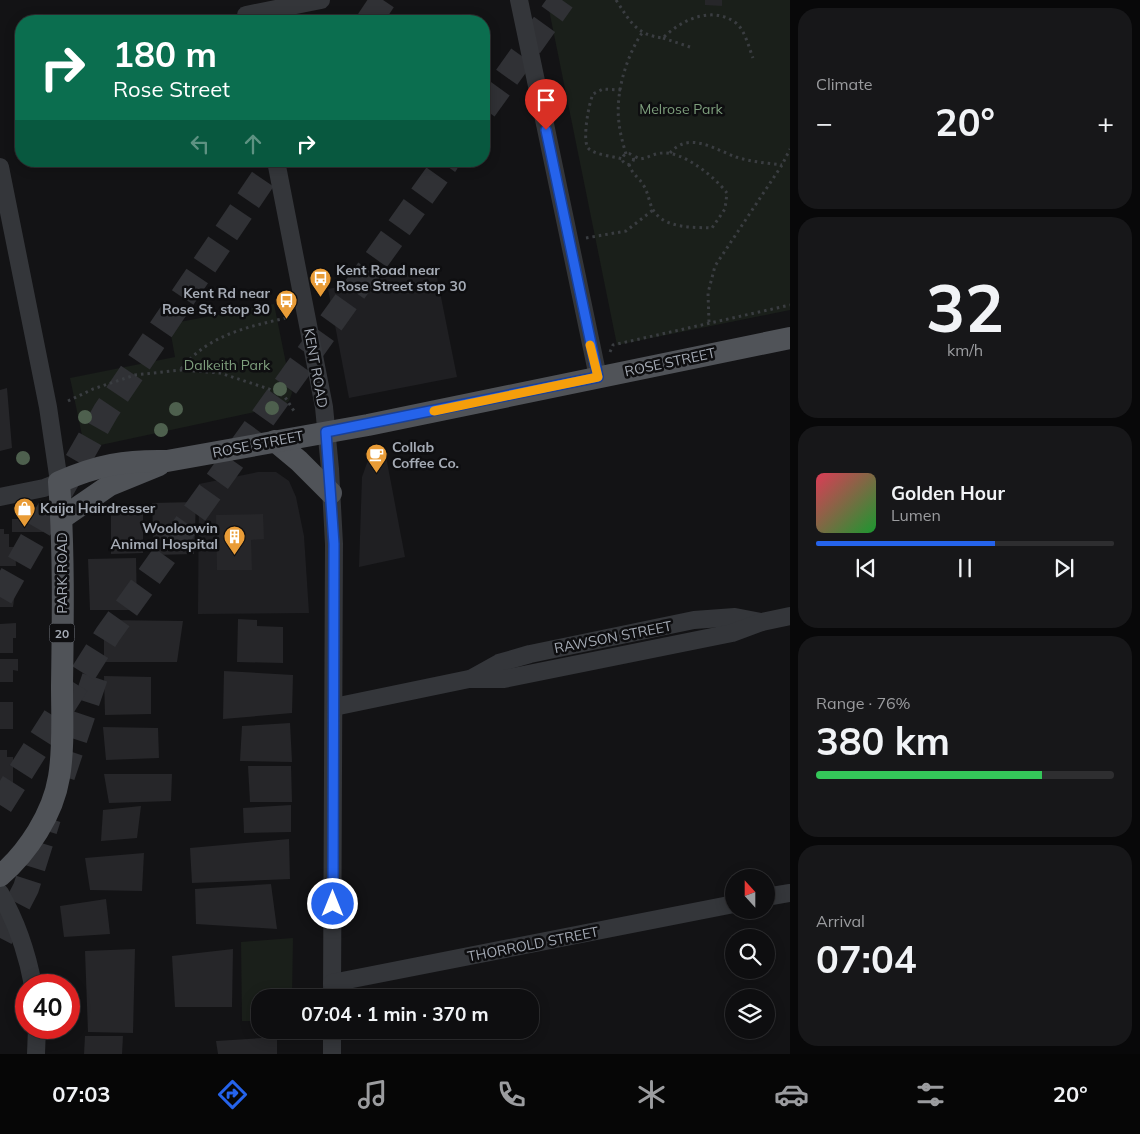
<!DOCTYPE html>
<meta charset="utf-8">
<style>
:root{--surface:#0e0e10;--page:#171719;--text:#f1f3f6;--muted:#9b9c9f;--line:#2e2e30;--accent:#2563eb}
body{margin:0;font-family:Mulish,sans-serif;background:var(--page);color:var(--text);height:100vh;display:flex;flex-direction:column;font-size:19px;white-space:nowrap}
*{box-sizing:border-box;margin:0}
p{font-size:16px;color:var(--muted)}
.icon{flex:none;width:28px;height:28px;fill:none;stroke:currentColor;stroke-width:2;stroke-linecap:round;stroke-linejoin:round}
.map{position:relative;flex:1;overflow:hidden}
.sheet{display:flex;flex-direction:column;gap:8px;padding:8px;background:#080809;width:350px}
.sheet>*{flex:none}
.top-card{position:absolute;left:15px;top:15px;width:475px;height:152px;border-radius:20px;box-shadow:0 2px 12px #0003,0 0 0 1px var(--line);background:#0b6e4f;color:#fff;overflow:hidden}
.needle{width:32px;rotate:339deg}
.tools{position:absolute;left:725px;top:869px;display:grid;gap:10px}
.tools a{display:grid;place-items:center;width:50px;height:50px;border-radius:50%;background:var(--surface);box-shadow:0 2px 12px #0003,0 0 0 1px var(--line);font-size:25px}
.speed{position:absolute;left:15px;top:974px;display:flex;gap:10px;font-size:25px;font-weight:700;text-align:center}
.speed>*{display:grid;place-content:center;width:65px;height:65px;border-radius:50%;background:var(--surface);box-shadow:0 2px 12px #0003,0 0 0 1px var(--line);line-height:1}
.speed .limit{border:8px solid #d22;background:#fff;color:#111}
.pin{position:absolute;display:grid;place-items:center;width:42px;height:42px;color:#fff;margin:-51px -21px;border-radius:50% 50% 50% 0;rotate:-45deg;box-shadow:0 0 5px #0007}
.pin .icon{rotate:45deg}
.me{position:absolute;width:55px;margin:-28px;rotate:0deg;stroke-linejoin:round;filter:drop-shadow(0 0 4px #0008)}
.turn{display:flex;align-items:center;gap:18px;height:105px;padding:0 15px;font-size:22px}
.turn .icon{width:65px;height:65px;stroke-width:2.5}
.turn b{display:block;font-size:35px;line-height:42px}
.lanes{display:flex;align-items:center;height:48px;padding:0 15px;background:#0003;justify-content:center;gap:25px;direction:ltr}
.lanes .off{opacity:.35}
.big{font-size:38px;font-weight:700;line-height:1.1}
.sheet .widget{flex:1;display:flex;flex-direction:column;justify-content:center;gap:8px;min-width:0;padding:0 18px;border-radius:20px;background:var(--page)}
.sheet .dial{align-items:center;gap:0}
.dial b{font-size:65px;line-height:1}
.song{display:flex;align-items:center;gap:15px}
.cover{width:60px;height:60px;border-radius:8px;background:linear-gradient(135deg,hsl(350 70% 55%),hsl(130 70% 35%))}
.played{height:5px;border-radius:2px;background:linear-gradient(90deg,var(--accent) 60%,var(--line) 60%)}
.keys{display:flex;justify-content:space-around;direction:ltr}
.heat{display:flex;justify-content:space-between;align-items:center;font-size:28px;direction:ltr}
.charge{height:8px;border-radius:4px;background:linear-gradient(90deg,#34c759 76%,var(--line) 0)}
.trip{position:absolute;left:251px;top:989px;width:288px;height:50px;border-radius:20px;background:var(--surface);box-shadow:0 2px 12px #0003,0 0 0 1px var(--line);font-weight:700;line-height:50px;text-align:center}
.dock{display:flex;height:80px;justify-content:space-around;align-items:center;background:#060606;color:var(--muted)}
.dock .icon{width:35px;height:35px}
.dock .active{color:var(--accent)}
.dock b{font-size:22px;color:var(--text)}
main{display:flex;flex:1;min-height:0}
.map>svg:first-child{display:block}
.built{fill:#1f1f22}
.green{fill:#1a1f1a}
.building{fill:#262629}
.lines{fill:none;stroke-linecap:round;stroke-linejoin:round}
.highway-tunnel{stroke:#303135;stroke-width:26;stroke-dasharray:26 13;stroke-linecap:butt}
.path{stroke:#3a3d41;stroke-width:3;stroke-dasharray:2.5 4;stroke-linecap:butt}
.minor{stroke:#34363a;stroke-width:18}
.major{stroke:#505358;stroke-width:22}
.tree{fill:#4e604e}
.route-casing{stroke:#184099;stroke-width:12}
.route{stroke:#2563eb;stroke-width:9}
.slow{stroke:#f59e0b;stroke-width:9}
.labels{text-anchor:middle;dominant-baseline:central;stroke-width:5;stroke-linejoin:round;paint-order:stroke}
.shield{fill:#0e0e10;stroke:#787c84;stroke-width:1}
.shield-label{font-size:12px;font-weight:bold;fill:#a5abb5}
.park-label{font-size:14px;fill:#7e9f7d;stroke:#0e0e10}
.poi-label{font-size:14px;font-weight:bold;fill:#a5abb5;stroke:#0e0e10;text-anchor:start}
.street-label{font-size:14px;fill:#a5abb5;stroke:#0e0e10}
</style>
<main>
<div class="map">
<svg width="790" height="1054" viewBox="0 0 790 1054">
<rect width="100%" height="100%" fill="#131315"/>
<g class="built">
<path d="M 435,267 L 457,377 L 349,398 L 328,289 Z"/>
<path d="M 385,451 L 405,557 L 359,567 L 362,477 L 367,463 L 374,455 Z"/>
<path d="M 258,472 L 276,472 L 289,481 L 296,497 L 304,536 L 309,613 L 198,614 L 199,484 Z"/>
</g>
<g class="green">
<path d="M 547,0 L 790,0 L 790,310 L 617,345 Z"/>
<path d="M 274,304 L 292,393 L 289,401 L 283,406 L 96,446 L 83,440 L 70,378 L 175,357 L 169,324 Z"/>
<path d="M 293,938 L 292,997 L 260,998 L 260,1021 L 242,1021 L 241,942 Z"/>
</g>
<g class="building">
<path d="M 705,0 L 722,0 L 722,6 L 705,5 Z"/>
<path d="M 7,388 L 12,448 L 0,451 L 0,390 Z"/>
<path d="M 196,502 L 194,554 L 154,555 L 152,503 Z"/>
<path d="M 34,508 L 44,517 L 44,532 L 12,532 L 12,519 L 20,519 L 21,510 Z"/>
<path d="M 111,508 L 143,508 L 143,553 L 111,554 Z"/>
<path d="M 263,514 L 264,539 L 251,540 L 252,570 L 217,570 L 216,515 Z"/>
<path d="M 0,529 L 4,529 L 4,534 L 9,534 L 9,547 L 15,547 L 16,566 L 0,566 Z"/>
<path d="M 136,558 L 137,610 L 90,610 L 88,559 Z"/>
<path d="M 0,578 L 17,578 L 13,607 L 0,607 Z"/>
<path d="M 238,619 L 257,620 L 257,626 L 283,627 L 283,663 L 237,662 Z"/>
<path d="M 104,620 L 183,621 L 177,662 L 104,662 Z"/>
<path d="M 16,623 L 16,638 L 13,638 L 13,653 L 0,653 L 0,624 Z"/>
<path d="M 0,659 L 18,659 L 18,671 L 13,670 L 13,682 L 0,682 Z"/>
<path d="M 224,671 L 293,675 L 292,713 L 223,719 Z"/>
<path d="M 104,676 L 151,677 L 151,714 L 105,715 Z"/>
<rect x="0" y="702" width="13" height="27"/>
<path d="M 290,723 L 292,762 L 240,761 L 242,726 Z"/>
<path d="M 103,727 L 158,728 L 159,758 L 106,760 Z"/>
<path d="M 0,750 L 7,750 L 7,757 L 13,757 L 13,784 L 0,784 Z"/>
<path d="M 248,766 L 291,766 L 292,802 L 250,802 Z"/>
<path d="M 104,774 L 172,774 L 171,801 L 109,803 Z"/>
<path d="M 291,805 L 291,832 L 244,833 L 243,808 Z"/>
<path d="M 141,806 L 137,838 L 101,841 L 103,810 Z"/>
<path d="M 289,839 L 290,879 L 192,883 L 190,848 Z"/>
<path d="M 144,853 L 142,891 L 90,890 L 85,858 Z"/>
<path d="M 271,884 L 277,929 L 196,924 L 195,889 Z"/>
<path d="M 106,899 L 110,934 L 64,937 L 60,906 Z"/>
<path d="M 135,949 L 133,1033 L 88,1032 L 85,951 Z"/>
<path d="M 233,949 L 232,1007 L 175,1007 L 172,956 Z"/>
<path d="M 85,1036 L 123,1036 L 122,1054 L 84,1054 Z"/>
<path d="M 277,1037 L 277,1054 L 218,1054 L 216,1041 Z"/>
</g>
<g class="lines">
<g class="highway-tunnel">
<path d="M 369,21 L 383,0"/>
<path d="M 484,109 L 562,0"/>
<path d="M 0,597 L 106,411 L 275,161"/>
<path d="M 62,776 L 97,671"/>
<path d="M 0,805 L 108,634 L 447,161"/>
<path d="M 0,938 L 26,888 L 48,818"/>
</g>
<g class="path">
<path d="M 616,0 C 630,21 636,35 663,38 C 681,20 712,5 736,23 C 745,30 749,48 753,58"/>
<path d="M 663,38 L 690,47"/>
<path d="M 621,90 L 603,89 L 593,94 C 589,103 582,139 588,148 C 594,155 613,156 622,159"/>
<path d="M 670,153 C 689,131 714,149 736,157 C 751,162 767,163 782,165"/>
<circle cx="628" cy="159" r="5.5"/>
<path d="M 626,154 C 623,144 620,133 619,123 C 615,94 626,57 642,33"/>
<path d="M 629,164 C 632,175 639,177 644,186 C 648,193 649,201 652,208 C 663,229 692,227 712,228 L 725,209 L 727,193 C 715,177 683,151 662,153 C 655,153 648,158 640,159 L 632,155"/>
<path d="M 586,238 L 626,231 L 653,210"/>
<path d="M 709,322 L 708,293 L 715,266 L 782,165 L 790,149"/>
<path d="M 610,352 L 613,345 L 790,305"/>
<path d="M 181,369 C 209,334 248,327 290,317"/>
<path d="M 68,401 L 93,389 L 135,375 L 181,370 L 220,373 L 269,389 L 285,397 L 294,411"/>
</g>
<g class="minor">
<path d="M 519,0 L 598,377"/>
<path d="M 246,15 L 321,0"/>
<path d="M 276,161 L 324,407 L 330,469 L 334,544 L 332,998"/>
<path d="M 0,167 L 48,407 L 59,482 L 44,488 L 0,497"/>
<path d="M 472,678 L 499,663 L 530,654 L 694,620 L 735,617 L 761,622"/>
<path d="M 334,707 L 469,679 L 504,679 L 732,633 L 762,622 L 790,616"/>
<path d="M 0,893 C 16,921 27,953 33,985"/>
<path d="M 766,897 L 790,893"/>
<path d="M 332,983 L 734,904"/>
<path d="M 36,1054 L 37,1028"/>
<path d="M 332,1054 L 332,1030"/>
</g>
<g class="major">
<path d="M 275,441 L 299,461 L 331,493"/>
<path d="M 62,518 L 110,485 L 159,465"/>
<path d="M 0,876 C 28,852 53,814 59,777 C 64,748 62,716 62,686 C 63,618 64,549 59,482 C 98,465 125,460 167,461 L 368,425 L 790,338"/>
</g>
</g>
<g class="tree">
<circle cx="280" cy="389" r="7"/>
<circle cx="272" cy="408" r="7"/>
<circle cx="176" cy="409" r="7"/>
<circle cx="85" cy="417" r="7"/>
<circle cx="161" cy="430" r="7"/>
<circle cx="23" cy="458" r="7"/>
</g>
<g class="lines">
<defs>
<path id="route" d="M 333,904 L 334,544 L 326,432 L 598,377 L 546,130"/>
</defs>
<use href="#route" class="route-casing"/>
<use href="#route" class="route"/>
<path class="slow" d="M 434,411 L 598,377 L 590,345"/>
</g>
<defs>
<symbol id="bus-pin" viewBox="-11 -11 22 30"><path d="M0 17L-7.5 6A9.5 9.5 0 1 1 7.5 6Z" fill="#e99c37" stroke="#0e0e10"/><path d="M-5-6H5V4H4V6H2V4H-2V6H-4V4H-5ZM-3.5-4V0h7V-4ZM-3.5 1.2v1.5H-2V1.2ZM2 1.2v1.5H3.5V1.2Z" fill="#fff"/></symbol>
<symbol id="cafe-pin" viewBox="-11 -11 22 30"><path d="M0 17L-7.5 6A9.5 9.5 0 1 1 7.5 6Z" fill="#e99c37" stroke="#0e0e10"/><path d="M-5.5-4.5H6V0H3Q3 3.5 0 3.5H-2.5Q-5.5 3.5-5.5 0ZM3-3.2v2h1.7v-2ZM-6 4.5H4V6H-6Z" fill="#fff"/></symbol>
<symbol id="shop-pin" viewBox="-11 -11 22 30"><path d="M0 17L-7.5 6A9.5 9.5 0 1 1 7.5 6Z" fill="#e99c37" stroke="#0e0e10"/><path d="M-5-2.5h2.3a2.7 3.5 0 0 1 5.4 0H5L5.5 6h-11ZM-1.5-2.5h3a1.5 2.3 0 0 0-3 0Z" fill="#fff"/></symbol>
<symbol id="building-pin" viewBox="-11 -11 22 30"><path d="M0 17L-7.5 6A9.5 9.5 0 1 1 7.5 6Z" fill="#e99c37" stroke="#0e0e10"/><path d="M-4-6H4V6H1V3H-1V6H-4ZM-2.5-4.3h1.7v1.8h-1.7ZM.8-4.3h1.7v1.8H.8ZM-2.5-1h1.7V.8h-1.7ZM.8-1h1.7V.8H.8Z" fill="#fff"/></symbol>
</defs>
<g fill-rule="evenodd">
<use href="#bus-pin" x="308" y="266" width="25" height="34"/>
<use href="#bus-pin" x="274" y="288" width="25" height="34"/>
<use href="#cafe-pin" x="364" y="442" width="25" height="34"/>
<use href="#shop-pin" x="12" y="496" width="25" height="34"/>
<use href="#building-pin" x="222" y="524" width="25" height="34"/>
</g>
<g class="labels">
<rect class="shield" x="49.5" y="623.5" width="25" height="19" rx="4"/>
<g class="shield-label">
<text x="62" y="633">20</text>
</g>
<g class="park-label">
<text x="681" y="109">Melrose Park</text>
<text x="227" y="365">Dalkeith Park</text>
</g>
<g class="poi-label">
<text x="336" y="270">Kent Road near<tspan x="336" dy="16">Rose Street stop 30</tspan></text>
<text x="270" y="293" text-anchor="end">Kent Rd near<tspan x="270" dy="16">Rose St, stop 30</tspan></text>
<text x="392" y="447">Collab<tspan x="392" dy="16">Coffee Co.</tspan></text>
<text x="40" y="508">Kaija Hairdresser</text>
<text x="218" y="528" text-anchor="end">Wooloowin<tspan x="218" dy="16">Animal Hospital</tspan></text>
</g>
<g class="street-label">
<text transform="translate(670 362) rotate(-12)">ROSE STREET</text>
<text transform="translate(316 368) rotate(80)">KENT ROAD</text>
<text transform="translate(258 444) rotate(-11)">ROSE STREET</text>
<text transform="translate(62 573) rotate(-90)">PARK ROAD</text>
<text transform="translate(613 637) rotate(-11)">RAWSON STREET</text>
<text transform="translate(533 944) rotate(-11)">THORROLD STREET</text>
</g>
</g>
</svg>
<div class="tools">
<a><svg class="needle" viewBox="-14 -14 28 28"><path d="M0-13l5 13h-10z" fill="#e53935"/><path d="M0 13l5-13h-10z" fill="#9b9c9f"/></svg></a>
<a><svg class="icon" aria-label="search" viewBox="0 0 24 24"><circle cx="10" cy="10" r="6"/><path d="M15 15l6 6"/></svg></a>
<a><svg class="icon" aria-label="layers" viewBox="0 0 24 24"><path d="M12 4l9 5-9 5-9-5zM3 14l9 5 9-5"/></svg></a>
</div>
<div class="speed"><div class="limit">40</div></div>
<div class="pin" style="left:546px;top:130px;background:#d93025"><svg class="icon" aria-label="arrive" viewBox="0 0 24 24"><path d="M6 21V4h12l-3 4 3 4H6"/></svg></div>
<svg class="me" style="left:333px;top:904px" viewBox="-20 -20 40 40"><circle r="17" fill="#2563eb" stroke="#fff" stroke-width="3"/><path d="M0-11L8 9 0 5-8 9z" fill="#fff"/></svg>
<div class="trip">07:04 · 1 min · 370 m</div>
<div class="top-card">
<div class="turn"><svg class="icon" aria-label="right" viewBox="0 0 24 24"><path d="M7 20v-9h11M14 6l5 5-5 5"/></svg><div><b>180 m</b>Rose Street</div></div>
<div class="lanes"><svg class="icon off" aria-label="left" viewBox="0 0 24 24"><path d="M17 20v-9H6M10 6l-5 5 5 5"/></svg><svg class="icon off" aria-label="ahead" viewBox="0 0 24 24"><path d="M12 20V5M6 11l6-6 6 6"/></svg><svg class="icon" aria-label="right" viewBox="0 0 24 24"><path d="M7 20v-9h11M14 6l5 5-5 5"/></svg></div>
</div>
</div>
<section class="sheet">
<div class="widget"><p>Climate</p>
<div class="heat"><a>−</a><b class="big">20°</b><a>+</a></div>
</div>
<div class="widget dial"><b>32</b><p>km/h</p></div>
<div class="widget">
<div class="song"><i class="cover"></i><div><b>Golden Hour</b><p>Lumen</p></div></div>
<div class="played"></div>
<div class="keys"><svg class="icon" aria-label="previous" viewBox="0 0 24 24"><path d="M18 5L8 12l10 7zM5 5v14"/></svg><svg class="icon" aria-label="pause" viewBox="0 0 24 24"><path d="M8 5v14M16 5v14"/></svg><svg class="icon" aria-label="next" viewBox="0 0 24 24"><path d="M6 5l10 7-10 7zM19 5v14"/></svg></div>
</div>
<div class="widget"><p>Range · 76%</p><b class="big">380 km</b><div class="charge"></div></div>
<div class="widget"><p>Arrival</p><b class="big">07:04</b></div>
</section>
</main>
<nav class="dock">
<b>07:03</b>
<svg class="icon active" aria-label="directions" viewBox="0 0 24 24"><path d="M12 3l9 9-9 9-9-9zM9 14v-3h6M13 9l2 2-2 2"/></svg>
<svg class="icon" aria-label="music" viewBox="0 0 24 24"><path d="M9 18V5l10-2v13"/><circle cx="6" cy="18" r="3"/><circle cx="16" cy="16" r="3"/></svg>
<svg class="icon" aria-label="phone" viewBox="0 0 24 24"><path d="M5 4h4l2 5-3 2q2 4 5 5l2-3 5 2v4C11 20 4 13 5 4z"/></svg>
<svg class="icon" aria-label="climate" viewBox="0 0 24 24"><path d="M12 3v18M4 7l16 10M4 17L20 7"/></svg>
<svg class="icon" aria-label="car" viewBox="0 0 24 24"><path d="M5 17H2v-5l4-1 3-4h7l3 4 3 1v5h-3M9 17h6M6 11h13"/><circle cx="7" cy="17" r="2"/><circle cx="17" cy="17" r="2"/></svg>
<svg class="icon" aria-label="filters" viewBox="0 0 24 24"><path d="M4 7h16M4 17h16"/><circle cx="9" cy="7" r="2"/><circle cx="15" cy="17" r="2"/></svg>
<b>20°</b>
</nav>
